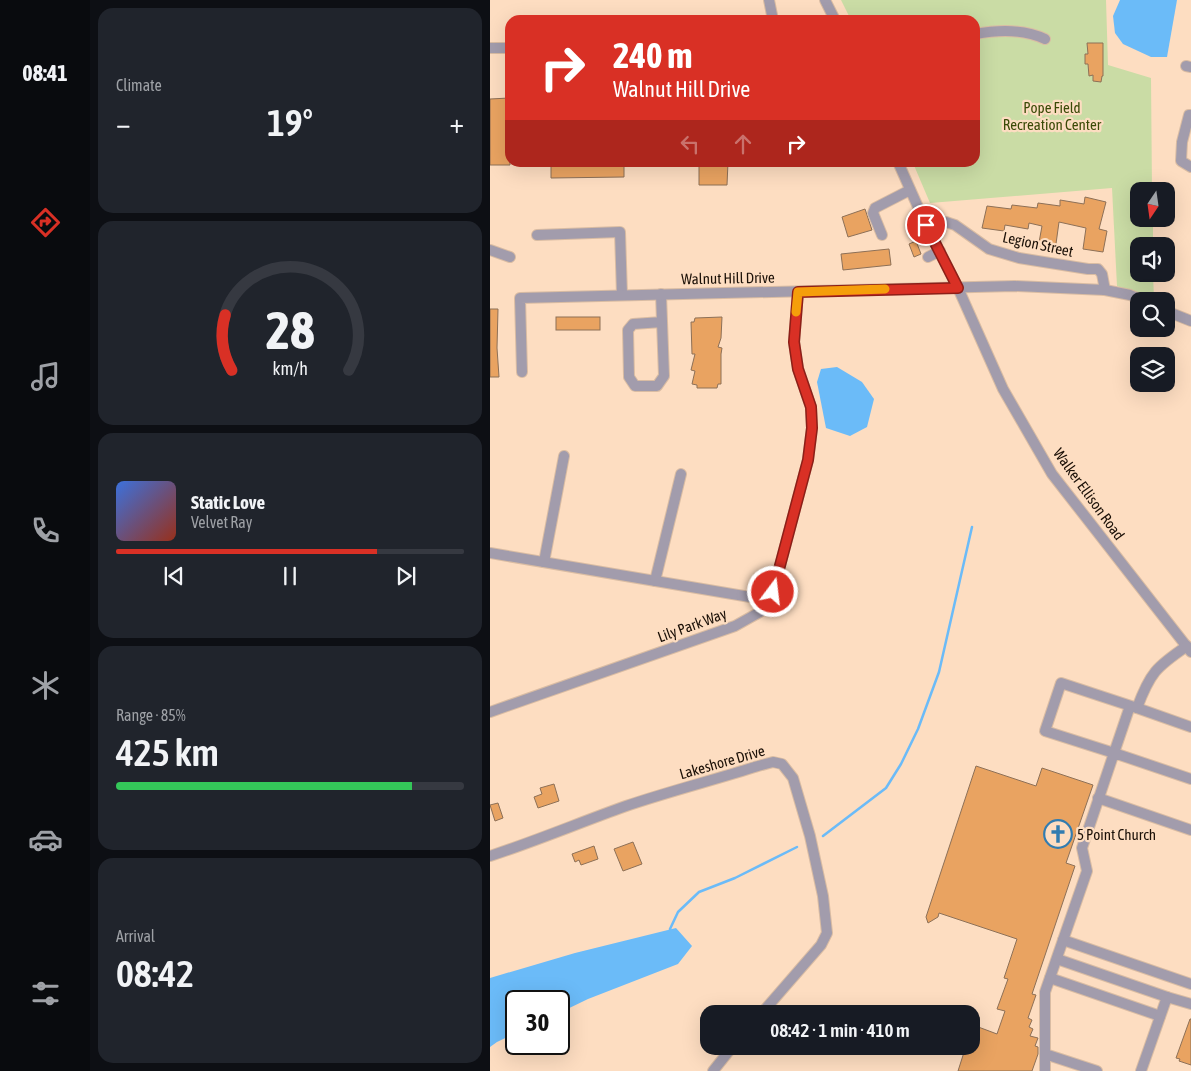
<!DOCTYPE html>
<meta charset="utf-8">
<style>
:root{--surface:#171b24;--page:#20242c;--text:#f1f3f6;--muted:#9ea1a6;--line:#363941;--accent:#d93025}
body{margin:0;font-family:"Asap Condensed",sans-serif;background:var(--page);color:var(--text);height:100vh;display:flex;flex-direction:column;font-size:19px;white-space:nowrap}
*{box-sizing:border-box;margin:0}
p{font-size:16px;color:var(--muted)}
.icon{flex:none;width:28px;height:28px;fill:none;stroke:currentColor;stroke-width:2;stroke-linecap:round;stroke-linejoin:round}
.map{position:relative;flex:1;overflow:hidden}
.side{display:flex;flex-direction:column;gap:8px;padding:8px;background:#0d0f14;width:400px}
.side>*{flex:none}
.guide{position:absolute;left:15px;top:15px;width:475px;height:152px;border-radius:15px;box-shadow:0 5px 20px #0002;background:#d93025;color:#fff;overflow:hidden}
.needle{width:32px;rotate:193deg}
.tools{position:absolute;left:640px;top:182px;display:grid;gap:10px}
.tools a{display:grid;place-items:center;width:45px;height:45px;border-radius:10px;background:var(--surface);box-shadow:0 5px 20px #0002;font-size:25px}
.speed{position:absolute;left:15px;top:990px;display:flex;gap:10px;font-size:25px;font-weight:700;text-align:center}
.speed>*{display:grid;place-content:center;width:65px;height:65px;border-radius:50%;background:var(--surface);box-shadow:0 5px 20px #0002;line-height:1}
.speed .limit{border:2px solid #111;border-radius:8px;background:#fff;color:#111}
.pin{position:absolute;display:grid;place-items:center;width:42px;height:42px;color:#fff;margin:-21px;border:2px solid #fff;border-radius:50%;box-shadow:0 1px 5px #0007}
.me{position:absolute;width:55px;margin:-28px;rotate:15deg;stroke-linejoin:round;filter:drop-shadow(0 0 4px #0008)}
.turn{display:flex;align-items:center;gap:18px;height:105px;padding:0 25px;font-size:22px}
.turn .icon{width:65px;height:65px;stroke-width:2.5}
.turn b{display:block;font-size:35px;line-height:42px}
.lanes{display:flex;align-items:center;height:48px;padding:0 25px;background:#0003;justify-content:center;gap:25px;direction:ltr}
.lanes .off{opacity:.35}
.big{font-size:38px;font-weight:600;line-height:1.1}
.side .tile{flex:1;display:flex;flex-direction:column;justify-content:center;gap:8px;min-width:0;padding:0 18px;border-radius:15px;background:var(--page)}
.side .dial{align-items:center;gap:0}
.dial svg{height:130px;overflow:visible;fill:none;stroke:var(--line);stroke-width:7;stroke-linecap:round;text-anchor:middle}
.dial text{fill:var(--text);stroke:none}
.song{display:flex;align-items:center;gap:15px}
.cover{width:60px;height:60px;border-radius:8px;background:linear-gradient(135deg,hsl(220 70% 55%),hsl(10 70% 35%))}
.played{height:5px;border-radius:2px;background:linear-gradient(90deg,var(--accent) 75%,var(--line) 75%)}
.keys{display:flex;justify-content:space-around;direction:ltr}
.heat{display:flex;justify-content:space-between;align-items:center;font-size:28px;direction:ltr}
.charge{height:8px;border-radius:4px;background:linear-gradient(90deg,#34c759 85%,var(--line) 0)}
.trip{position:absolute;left:210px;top:1005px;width:280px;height:50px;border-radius:15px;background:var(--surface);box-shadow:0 5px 20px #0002;font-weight:600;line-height:50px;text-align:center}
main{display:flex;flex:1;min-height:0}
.tab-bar{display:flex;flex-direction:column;width:90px;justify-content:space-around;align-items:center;background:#090b0e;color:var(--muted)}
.tab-bar .icon{width:35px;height:35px}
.tab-bar .on{color:var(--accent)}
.tab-bar b{font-size:22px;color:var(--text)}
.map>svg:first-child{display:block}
.green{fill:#cadca5}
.water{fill:#6bbbf8}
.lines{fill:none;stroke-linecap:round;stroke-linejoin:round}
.stream{stroke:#6bbbf8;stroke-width:2.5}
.building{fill:#e9a361;stroke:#8d7057}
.minor-casing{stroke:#d9bca3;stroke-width:12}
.minor{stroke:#a29cac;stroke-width:10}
.route-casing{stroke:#8d1f18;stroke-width:12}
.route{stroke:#d93025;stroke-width:9}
.slow{stroke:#f59e0b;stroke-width:9}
.labels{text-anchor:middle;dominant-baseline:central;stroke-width:4.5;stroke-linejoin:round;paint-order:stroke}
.park-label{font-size:15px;fill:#3a4a07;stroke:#fdddc1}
.street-label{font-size:15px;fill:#1b1007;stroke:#fdddc1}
.poi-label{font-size:15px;fill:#1b1007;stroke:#fdddc1;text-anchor:start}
</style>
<main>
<nav class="tab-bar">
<b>08:41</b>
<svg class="icon on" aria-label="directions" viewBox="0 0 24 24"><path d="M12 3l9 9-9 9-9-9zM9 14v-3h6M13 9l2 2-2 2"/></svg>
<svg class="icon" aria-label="music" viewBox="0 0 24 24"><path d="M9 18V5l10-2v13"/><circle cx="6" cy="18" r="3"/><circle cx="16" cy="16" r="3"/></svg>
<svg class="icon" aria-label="phone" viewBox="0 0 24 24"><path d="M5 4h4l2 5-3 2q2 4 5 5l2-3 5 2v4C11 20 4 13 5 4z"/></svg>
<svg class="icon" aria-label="climate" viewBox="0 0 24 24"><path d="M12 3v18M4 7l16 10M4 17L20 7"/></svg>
<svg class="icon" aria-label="car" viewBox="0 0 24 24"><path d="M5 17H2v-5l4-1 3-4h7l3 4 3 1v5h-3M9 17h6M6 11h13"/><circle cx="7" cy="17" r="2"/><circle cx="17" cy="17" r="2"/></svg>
<svg class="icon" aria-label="filters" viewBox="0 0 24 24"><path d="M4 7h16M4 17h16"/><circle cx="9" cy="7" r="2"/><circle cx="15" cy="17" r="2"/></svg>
</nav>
<section class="side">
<div class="tile"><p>Climate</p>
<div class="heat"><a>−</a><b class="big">19°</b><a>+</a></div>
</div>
<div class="tile dial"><svg viewBox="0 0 100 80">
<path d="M14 69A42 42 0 1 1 86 69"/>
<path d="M14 69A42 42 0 0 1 10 35" stroke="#d93025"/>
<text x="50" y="56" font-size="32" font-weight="700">28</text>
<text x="50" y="72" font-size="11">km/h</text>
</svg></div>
<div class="tile">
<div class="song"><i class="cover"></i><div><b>Static Love</b><p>Velvet Ray</p></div></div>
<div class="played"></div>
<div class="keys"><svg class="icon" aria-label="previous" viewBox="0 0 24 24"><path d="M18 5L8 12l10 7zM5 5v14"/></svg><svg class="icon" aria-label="pause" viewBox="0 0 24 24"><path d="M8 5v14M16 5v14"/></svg><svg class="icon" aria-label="next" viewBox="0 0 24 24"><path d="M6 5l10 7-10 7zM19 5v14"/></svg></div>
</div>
<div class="tile"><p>Range · 85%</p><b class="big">425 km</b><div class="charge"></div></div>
<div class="tile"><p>Arrival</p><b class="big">08:42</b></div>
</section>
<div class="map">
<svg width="701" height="1071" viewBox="0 0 701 1071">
<rect width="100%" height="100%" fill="#fdddc1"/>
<path class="green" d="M 351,0 L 616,0 L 618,65 L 661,78 L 662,191 L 649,191 L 649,219 L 663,219 L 663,246 L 649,246 L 649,274 L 663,274 L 664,299 L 627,286 L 622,188 L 440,203 L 423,163 L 485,162 L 485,20 L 361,20 Z"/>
<g class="water">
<path d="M 630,0 L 687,0 L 677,57 L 661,57 L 633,44 L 625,33 L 623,16 Z"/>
<path d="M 347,367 L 372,382 L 384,399 L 377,427 L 360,436 L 336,428 L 327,382 L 331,369 Z"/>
<path d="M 186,928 L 202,946 L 188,964 L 98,999 L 69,1013 L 69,1001 L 26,1001 L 26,1033 L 7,1042 L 0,1047 L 0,978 L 85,953 Z"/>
</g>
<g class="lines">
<g class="stream">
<path d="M 333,836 L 396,788 L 411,764 L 428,729 L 449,672 L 482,527"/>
<path d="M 180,929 L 188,912 L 209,892 L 245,878 L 307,847"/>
</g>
</g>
<g class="building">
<path d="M 597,43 L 613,43 L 613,76 L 612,76 L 611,82 L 603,81 L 603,75 L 599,76 L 598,64 L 595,64 L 595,54 L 598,54 Z"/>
<path d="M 19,98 L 20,165 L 0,165 L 0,99 Z"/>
<path d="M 61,162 L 134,162 L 134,177 L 61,178 Z"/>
<path d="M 209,162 L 238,162 L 237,185 L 209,185 Z"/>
<path d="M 595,197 L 616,202 L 609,229 L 617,231 L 613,252 L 593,249 L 596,228 L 569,222 L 565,251 L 548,248 L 552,226 L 539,223 L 538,229 L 515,225 L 514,231 L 492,228 L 497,206 L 521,209 L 522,205 L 547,208 L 548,203 L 570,206 L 570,200 L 594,204 Z"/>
<path d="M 375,209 L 382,230 L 358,237 L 352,217 Z"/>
<path d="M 426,241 L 431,254 L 424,257 L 419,244 Z"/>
<path d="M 399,249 L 401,265 L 353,270 L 351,254 Z"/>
<path d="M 0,309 L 8,309 L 7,348 L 9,377 L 0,377 Z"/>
<rect x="66" y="317" width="44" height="13"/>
<path d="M 232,317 L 231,338 L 228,347 L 232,348 L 231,354 L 231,384 L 228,384 L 227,388 L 207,388 L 207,385 L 202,384 L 205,371 L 201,370 L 205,354 L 202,354 L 201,322 L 204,322 L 205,318 Z"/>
<path d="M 486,766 L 546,786 L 552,768 L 603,785 L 576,863 L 585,866 L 542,994 L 546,995 L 538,1018 L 542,1020 L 539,1027 L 543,1029 L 540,1036 L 548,1038 L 545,1046 L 548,1047 L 548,1054 L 542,1071 L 468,1071 L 476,1046 L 481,1046 L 481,1031 L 483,1025 L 507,1034 L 515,1011 L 507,1009 L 518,979 L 514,978 L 527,939 L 449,913 L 448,917 L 438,923 L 436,917 Z"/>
<path d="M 64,784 L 69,801 L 48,808 L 44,797 L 52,794 L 50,788 Z"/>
<path d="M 8,803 L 13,818 L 5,821 L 0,805 Z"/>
<path d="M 143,842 L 152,864 L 133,871 L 124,849 Z"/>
<path d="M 104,846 L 108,859 L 91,865 L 89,860 L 85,862 L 82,854 Z"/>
<path d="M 700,1019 L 701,1019 L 701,1065 L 689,1061 L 690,1059 L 686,1058 Z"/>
</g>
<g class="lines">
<defs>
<g id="minor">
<path d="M 279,0 L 283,20"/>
<path d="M 335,0 L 345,20"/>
<path d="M 485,34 C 507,30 534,29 555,39"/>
<path d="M 0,48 L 20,48"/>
<path d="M 696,66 L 701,67"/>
<path d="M 701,115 L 699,115 L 692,142 L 691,161 L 701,167"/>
<path d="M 408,162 L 436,225 L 468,288 L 513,389 L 562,474 L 701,652"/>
<path d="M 436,225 L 456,222 L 465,225 L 499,249 L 529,258 L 598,269 L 608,269 L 612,274 L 615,290"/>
<path d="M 47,235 L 130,232 L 132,295"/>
<path d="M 392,235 L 383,213 L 385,208 L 420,190"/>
<path d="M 0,250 L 20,257"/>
<path d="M 438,257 L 450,251"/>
<path d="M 171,294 L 174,376 L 167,386 L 145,386 L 139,377 L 138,330 L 143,324 L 172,322"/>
<path d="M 676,311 L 701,321"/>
<path d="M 32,372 L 30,298 L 525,286 L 615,290 L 640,295 L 654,301"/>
<path d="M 0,553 L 278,600"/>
<path d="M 54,562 L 74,456"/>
<path d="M 165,581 L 191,474"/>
<path d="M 697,646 C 666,667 660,673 647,708 L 701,727"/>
<path d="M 640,706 L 624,753 L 555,731 L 571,683 L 647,708"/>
<path d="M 0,712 L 245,626 L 270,612 L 283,592 L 318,460 L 322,428 L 321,407 L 308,369 L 304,342 L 308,292"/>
<path d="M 608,798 L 701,830"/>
<path d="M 0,856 C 46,841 91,822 136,806 C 180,791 224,780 268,766 L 283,762 L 292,764 L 303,778 L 320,836 L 333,896 L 337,933 L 331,945 L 271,1014"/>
<path d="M 573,940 L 701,984"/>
<path d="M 567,959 L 677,997"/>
<path d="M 560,978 L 670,1016"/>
<path d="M 555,1054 L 607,1071"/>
<path d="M 223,1071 L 243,1046"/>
<path d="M 555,1071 L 555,992 L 597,871 L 592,848 L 624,753 L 701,779"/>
<path d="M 651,1071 L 677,997 L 701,1004"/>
</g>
</defs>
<use href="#minor" class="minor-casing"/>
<use href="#minor" class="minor"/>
</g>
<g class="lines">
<defs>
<path id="route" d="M 283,592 L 318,460 L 322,428 L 321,407 L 308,369 L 304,342 L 308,292 L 468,288 L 436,225"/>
</defs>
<use href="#route" class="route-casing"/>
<use href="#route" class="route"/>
<path class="slow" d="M 306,312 L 308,292 L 395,289"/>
</g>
<defs>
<symbol id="church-ring" viewBox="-11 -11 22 22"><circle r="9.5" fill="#fdddc1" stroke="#327cb0" stroke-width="1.5"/><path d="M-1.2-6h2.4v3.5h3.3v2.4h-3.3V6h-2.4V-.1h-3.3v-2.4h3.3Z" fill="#327cb0"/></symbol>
</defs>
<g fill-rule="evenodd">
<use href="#church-ring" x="552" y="818" width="32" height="32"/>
</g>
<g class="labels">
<g class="park-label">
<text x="562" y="107">Pope Field<tspan x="562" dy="17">Recreation Center</tspan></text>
</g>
<g class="street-label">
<text transform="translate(548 244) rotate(12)">Legion Street</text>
<text transform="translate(238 278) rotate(-1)">Walnut Hill Drive</text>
<text transform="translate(599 494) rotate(54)">Walker Ellison Road</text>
<text transform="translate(202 625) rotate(-20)">Lily Park Way</text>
<text transform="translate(232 762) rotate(-16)">Lakeshore Drive</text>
</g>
<g class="poi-label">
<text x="587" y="834">5 Point Church</text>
</g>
</g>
</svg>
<div class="tools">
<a><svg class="needle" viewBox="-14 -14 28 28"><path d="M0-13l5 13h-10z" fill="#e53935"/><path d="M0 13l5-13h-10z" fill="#9ea1a6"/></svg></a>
<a><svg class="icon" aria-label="sound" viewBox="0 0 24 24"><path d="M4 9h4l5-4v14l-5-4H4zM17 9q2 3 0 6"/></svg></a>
<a><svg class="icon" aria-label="search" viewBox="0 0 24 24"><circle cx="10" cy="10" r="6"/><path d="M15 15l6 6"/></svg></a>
<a><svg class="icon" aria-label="layers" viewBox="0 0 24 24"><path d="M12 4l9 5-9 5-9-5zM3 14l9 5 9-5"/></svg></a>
</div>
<div class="speed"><div class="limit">30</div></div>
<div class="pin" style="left:436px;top:225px;background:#d93025"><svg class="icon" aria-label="arrive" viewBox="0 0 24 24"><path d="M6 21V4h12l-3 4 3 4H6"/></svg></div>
<svg class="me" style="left:283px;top:592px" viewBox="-20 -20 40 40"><circle r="17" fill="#d93025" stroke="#fff" stroke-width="3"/><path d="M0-11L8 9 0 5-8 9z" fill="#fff"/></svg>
<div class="trip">08:42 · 1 min · 410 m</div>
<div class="guide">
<div class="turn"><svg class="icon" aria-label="right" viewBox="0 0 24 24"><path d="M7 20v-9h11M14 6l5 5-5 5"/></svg><div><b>240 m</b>Walnut Hill Drive</div></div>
<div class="lanes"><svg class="icon off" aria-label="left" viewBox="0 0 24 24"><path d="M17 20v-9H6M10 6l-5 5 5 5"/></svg><svg class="icon off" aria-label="ahead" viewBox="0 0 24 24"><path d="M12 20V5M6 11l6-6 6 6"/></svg><svg class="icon" aria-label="right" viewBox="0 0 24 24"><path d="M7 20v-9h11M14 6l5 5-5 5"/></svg></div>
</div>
</div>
</main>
